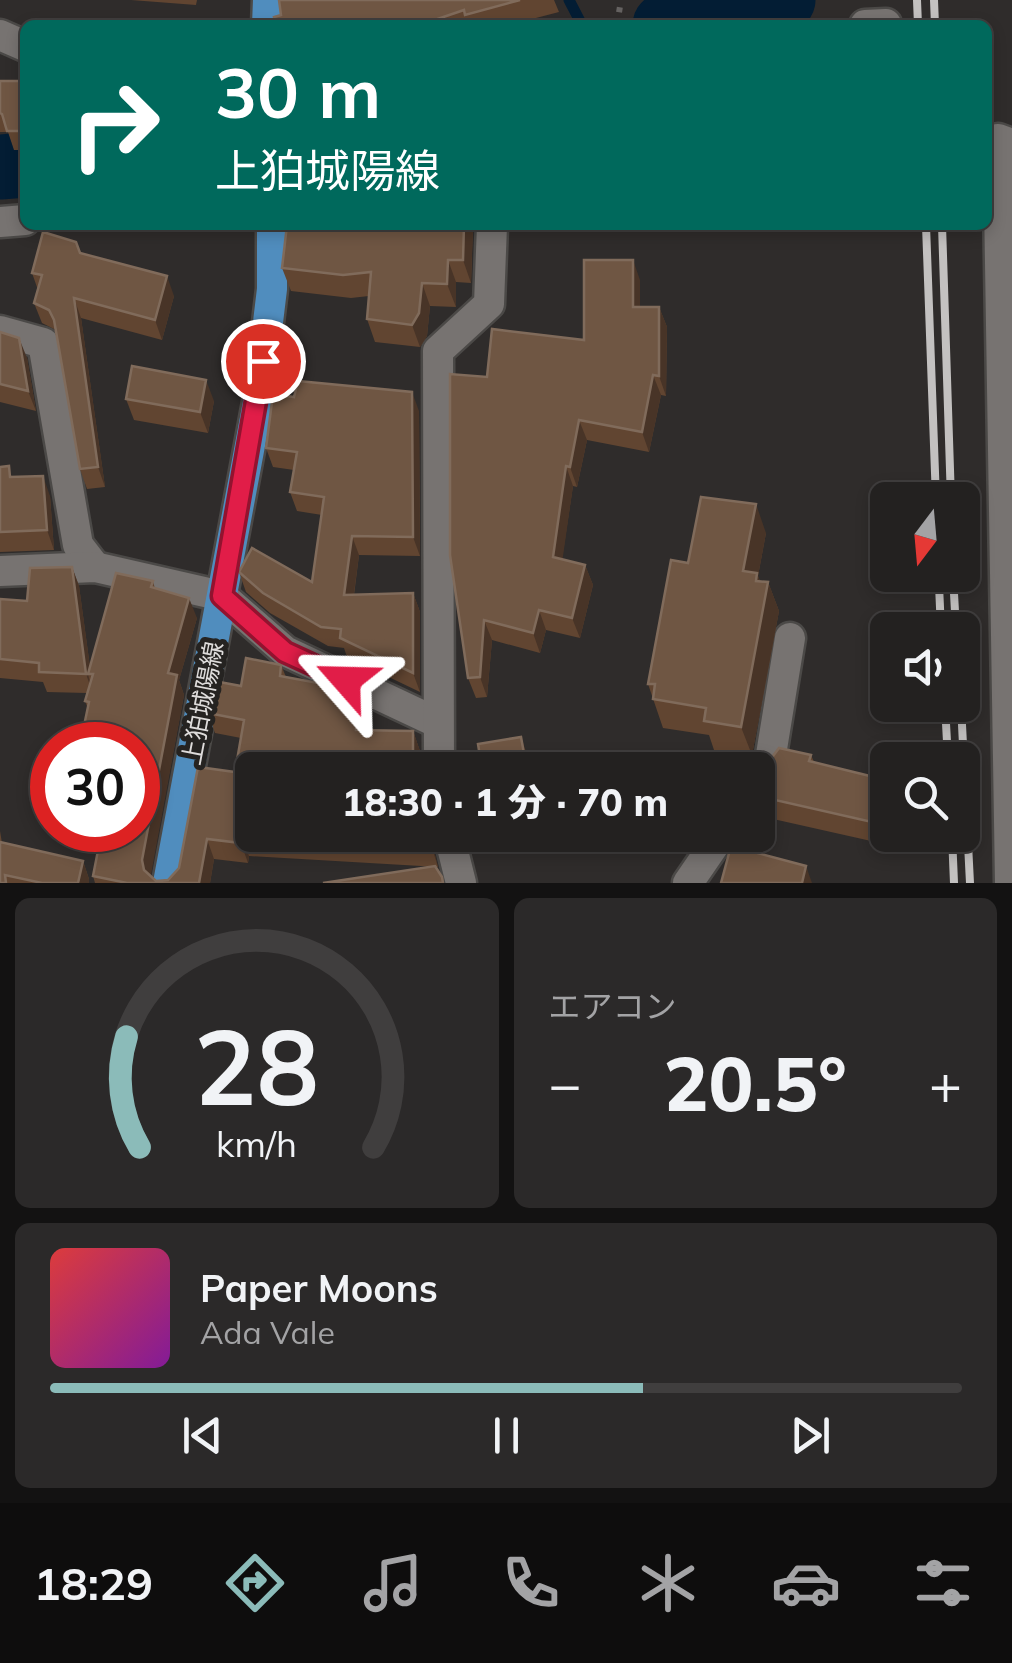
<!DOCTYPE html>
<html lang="ja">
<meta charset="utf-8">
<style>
:root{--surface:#232120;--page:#2b2929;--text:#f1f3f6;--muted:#a3a3a5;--line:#403e3e;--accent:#8bbbb9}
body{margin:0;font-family:Mulish,"Noto Sans JP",sans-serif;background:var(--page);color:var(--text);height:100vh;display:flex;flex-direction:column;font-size:38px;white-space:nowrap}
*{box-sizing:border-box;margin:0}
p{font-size:32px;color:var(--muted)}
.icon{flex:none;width:55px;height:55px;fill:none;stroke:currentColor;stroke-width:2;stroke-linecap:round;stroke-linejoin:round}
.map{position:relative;height:883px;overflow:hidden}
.details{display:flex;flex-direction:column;gap:15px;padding:15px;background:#131212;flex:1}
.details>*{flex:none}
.top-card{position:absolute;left:20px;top:20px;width:972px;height:210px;border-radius:15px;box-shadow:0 5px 15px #0003,0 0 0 2px var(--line);background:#00695c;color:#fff;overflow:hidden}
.needle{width:65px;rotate:196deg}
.controls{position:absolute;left:870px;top:482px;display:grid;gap:20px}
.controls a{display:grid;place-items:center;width:110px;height:110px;border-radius:15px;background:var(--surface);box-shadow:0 5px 15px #0003,0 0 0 2px var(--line);font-size:50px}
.speed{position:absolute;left:30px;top:722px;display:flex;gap:20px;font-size:50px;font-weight:700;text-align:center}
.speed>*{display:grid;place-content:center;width:130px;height:130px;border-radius:50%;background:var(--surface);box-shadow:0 5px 15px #0003,0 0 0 2px var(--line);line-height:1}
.speed .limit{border:15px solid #d22;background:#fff;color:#111}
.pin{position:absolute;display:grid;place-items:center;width:85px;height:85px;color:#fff;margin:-42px;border:5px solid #fff;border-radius:50%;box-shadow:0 2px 10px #0007}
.me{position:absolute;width:110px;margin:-55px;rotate:295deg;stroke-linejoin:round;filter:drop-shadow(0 0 8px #0008)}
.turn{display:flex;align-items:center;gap:35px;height:210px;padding:0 30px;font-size:45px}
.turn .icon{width:130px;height:130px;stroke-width:2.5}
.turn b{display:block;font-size:70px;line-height:85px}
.big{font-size:75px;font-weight:800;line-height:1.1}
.details .card{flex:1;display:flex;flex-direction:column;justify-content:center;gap:15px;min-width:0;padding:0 35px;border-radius:15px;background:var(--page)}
.details .dial{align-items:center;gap:0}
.dial svg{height:260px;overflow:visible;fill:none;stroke:var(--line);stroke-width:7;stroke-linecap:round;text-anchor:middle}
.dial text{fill:var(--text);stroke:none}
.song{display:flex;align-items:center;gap:30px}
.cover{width:120px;height:120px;border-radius:15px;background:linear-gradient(135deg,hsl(0 70% 55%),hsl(290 70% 35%))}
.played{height:10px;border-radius:5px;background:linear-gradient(90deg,var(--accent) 65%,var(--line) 65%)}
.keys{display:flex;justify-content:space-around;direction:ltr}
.heat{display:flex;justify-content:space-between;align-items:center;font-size:55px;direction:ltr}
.details .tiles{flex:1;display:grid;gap:15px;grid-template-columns:1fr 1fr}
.card:last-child{grid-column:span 2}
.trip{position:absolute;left:235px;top:752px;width:540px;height:100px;border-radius:15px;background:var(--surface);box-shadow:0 5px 15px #0003,0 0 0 2px var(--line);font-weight:800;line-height:100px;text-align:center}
.tab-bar{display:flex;height:160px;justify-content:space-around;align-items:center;background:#0e0d0d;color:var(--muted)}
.tab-bar .icon{width:70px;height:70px}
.tab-bar .on{color:var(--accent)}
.tab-bar b{font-size:45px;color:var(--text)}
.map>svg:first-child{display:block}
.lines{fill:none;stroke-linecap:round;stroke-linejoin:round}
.stream{stroke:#031d34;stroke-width:11}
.river{stroke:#031d34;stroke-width:65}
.street-casing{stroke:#4b4947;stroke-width:35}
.primary-casing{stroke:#4b4947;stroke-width:35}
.path{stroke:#656261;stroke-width:6;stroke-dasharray:5 8;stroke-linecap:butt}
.street{stroke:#777371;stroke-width:30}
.primary{stroke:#508dbe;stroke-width:30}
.rail{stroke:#c3c1c0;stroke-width:8}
.wall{fill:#614531}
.shaded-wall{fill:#483427}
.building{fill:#6f5643;stroke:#806b5b;stroke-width:2.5}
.route-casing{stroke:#92132f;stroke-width:25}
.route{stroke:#e11d48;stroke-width:18}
.labels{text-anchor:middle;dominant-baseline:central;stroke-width:10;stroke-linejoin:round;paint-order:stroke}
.street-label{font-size:25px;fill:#dedcdb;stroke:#252321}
</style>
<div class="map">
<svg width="1012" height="883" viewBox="0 0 1012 883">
<rect width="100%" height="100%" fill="#2f2c2b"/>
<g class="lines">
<path class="stream" d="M 569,0 L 582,25"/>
<g class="river">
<path d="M 665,25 L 783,0"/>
<path d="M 0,167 L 25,165"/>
</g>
<defs>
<g id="street">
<path d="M 865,25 L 886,24"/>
<path d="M 0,35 L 25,46"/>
<path d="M 0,222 L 25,220"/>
<path d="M 0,331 L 43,343 L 78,545 L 95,567"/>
<path d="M 0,571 L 95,567 L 222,596 L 285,651 L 438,723"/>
<path d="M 439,770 L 438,351 L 489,304 L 492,225"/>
<path d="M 758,780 L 770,761 L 790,638"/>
<path d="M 449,835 L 461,883"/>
<path d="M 688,883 L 721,835"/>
<path d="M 1010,883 L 998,139 L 1012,144"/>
</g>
<g id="primary">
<path d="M 267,25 L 268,0"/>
<path d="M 168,883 L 259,397 L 272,289 L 272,225"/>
</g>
</defs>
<use href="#street" class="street-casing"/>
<use href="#primary" class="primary-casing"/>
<path class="path" d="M 617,25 L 621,0"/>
<use href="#street" class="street"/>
<use href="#primary" class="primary"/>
<g class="rail">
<path d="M 917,0 L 918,25"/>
<path d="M 934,0 L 935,25"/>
<path d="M 926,225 L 936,500"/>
<path d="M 942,225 L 951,500"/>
<path d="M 953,575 L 956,630"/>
<path d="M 939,585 L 941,630"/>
<path d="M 945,705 L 948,760"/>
<path d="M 961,705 L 970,883"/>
<path d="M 952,835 L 954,883"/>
</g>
</g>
<g class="wall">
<path d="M 131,0 L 197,0 L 196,5 Z"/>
<path d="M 279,0 L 554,0 L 559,12 L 509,25 L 276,25 L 281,15 Z"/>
<path d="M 0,81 L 25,81 L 25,150 L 14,150 L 8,132 L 0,132 Z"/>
<path d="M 287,225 L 473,225 L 471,283 L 456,282 L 456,307 L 430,306 L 427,336 L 420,347 L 375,342 L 367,319 L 369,296 L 351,298 L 291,291 L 282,268 Z"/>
<path d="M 80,253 L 174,296 L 162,340 L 81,318 L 105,487 L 87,489 L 80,469 L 56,330 L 42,323 L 34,303 L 38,290 L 32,273 Z"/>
<path d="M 640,280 L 640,307 L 659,307 L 667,327 L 666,396 L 661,395 L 649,452 L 587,440 L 577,487 L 573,486 L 562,559 L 585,565 L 593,585 L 580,638 L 546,630 L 540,653 L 492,640 L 487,697 L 476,698 L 468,678 L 487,377 L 584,340 Z"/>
<path d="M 0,332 L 27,358 L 36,411 L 0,402 Z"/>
<path d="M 294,397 L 419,411 L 420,556 L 359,555 L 354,595 L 413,593 L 420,612 L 420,692 L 347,657 L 344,648 L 328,646 L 270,613 L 246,592 L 239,572 L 312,582 L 322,515 L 297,511 L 290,492 L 294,470 L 273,467 L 266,448 Z"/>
<path d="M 126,399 L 214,401 L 208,433 L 134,420 Z"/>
<path d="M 0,467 L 13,477 L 50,496 L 54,550 L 0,552 Z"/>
<path d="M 766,533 L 758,576 L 760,581 L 768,582 L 779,611 L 752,755 L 714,750 L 709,735 L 663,728 L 648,684 L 688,563 Z"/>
<path d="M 72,567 L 79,586 L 90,667 L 153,581 L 155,589 L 197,618 L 179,680 L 184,695 L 150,876 L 156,881 L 168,880 L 179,868 L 235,772 L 241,738 L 215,733 L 208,713 L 241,686 L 281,665 L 286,677 L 364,709 L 363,730 L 413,731 L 420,751 L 420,766 L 431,839 L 438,867 L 249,856 L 248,863 L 214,859 L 210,883 L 95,883 L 93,876 L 138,830 L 88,709 L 85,701 L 87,693 L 47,692 L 43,682 L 0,678 L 0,599 L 27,601 Z"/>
<path d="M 811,755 L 814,762 L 882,779 L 880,843 L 760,816 L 758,809 L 758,776 Z"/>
<path d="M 0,831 L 2,843 L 83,861 L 89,879 L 89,883 L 0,883 Z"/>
<path d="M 468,835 L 499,835 L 469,839 Z"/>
</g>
<g class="shaded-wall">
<path d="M 464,225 L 473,225 L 473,227 L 471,283 L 463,260 Z"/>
<path d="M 448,260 L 456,282 L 456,307 L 447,284 Z"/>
<path d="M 633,260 L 640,280 L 640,327 L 633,307 Z"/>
<path d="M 167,276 L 174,296 L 162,340 L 155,320 Z"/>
<path d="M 422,283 L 430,306 L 427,336 L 420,347 L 412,325 Z"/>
<path d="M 74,298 L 81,318 L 105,487 L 98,467 Z"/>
<path d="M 659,307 L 667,327 L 666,396 L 659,376 Z"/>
<path d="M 19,338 L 27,358 L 36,411 L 28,391 Z"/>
<path d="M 653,375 L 661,395 L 649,452 L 642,432 Z"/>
<path d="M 206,380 L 214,401 L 208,433 L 200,412 Z"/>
<path d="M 412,392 L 419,411 L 420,556 L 413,537 Z"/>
<path d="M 579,420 L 587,440 L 577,487 L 570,467 Z"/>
<path d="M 566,466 L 573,486 L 560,577 L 553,557 Z"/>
<path d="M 43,476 L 50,496 L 54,550 L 47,530 Z"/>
<path d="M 756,504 L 766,533 L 758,576 L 766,597 L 768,582 L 779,611 L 752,755 L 741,727 L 743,571 Z"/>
<path d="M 352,536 L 359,555 L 351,615 L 344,595 Z"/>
<path d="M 585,565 L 593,585 L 580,638 L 572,618 Z"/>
<path d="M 72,567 L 79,586 L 91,674 L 88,674 L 93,694 L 86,674 Z"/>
<path d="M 413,593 L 420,612 L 420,692 L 413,673 Z"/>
<path d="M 189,598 L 197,618 L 179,680 L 184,695 L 150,880 L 144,870 L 142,860 L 168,673 Z"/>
<path d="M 539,610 L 546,630 L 540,653 L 533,633 Z"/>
<path d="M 484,620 L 492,640 L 487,697 L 480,677 Z"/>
<path d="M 356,690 L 364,709 L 363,750 L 356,730 Z"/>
<path d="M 413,731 L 420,751 L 420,770 L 413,751 Z"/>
<path d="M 521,737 L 528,757 L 530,770 L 527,770 Z"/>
<path d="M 882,779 L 888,794 L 888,810 L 880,843 L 872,822 Z"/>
<path d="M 428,835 L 432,835 L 431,839 L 438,867 Z"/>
<path d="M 242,836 L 249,856 L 248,863 L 241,843 Z"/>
<path d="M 207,839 L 214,859 L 210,883 L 199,883 Z"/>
<path d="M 83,861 L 89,879 L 89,883 L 78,883 Z"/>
<path d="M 806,866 L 812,883 L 802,883 Z"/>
</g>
<g class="building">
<path d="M 279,0 L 520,0 L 465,15 L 464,10 L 420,25 L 276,25 L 274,17 L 281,15 Z"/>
<path d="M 0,81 L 25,81 L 25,131 L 7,131 L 2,114 L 0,113 Z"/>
<path d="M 287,225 L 464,225 L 463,260 L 448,260 L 447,284 L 422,283 L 419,313 L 412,325 L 367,319 L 371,272 L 343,275 L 282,268 Z"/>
<path d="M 43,232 L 76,242 L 80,253 L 167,276 L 155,320 L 74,298 L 98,467 L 80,469 L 54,320 L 49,310 L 34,303 L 42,275 L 32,273 Z"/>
<path d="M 584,260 L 633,260 L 633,307 L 659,307 L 659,376 L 653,375 L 642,432 L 579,420 L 570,467 L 566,466 L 553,557 L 585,565 L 572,618 L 539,610 L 533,633 L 484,620 L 480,677 L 468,678 L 450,555 L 450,374 L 487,377 L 492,329 L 584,340 Z"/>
<path d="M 0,332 L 19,338 L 28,391 L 0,384 Z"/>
<path d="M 132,366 L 206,380 L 200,412 L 126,399 Z"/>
<path d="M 298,381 L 412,392 L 413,537 L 352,536 L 344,595 L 413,593 L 413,673 L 340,638 L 341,629 L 321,627 L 263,593 L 239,572 L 252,548 L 312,582 L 324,497 L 290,492 L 297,452 L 266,448 L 273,394 L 294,397 Z"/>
<path d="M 9,466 L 10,477 L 43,476 L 47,530 L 0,532 L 0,467 Z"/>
<path d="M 701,497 L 756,504 L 743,571 L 757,573 L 756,581 L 768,582 L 741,727 L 704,721 L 706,708 L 653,699 L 655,684 L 648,684 L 671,560 L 688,563 Z"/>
<path d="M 72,567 L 86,674 L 39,672 L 39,663 L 0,659 L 0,599 L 27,601 L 30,568 Z"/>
<path d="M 116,573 L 153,581 L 151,587 L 189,598 L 168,673 L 177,675 L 142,860 L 144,870 L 156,881 L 168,880 L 179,868 L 198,767 L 235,772 L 244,720 L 208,713 L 214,681 L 241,686 L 246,658 L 281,665 L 280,676 L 356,690 L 356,730 L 413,731 L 413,751 L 422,770 L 252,770 L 252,835 L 428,835 L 431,848 L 242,836 L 241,843 L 207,839 L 199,883 L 127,883 L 93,876 L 102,830 L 138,830 L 138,745 L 80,745 L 89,702 L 85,701 L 93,674 L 88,674 Z"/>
<path d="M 521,737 L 527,770 L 427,770 L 481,763 L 478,744 Z"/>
<path d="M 779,748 L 811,755 L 809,761 L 882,779 L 872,822 L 758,796 L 758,776 Z"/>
<path d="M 0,842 L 83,861 L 78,883 L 42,883 L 5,875 L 6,883 L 0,883 Z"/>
<path d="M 731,846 L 806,866 L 802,883 L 721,883 Z"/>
<path d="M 435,866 L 442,877 L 443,883 L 323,883 Z"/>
</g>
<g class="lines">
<defs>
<path id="route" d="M 263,361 L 222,596 L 285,652 L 346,680"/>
</defs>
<use href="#route" class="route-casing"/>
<use href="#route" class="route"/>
</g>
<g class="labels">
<g class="street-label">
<text transform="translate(202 703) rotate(-79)">上狛城陽線</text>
</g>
</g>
</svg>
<div class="controls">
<a><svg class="needle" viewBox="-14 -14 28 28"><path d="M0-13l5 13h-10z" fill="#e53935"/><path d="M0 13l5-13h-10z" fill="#a3a3a5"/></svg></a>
<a><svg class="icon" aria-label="sound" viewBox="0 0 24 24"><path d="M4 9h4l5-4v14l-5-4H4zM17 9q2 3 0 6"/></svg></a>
<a><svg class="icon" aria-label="search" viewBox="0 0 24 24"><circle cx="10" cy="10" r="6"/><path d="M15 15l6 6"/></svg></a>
</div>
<div class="speed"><div class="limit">30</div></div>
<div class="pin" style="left:263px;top:361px;background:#d93025"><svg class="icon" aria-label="arrive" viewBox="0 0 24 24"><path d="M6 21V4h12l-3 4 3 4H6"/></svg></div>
<svg class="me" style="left:346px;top:680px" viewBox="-20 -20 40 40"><path d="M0-17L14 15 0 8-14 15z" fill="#e11d48" stroke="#fff" stroke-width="4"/></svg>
<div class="trip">18:30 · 1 分 · 70 m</div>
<div class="top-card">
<div class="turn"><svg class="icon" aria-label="right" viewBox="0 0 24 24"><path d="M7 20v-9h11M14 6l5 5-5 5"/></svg><div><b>30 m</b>上狛城陽線</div></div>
</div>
</div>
<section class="details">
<div class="tiles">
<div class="card dial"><svg viewBox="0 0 100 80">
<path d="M14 69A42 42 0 1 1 86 69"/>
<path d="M14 69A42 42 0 0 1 10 35" stroke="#8bbbb9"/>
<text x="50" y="56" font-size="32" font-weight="700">28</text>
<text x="50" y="72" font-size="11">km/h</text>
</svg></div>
<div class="card"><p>エアコン</p>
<div class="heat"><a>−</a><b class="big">20.5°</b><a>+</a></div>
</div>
<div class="card">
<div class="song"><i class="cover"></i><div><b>Paper Moons</b><p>Ada Vale</p></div></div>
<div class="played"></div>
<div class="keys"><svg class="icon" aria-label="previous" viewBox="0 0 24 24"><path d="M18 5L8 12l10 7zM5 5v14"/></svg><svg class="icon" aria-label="pause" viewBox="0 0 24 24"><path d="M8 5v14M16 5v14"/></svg><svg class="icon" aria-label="next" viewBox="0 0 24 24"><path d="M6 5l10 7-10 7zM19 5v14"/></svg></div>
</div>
</div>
</section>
<nav class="tab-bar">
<b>18:29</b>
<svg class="icon on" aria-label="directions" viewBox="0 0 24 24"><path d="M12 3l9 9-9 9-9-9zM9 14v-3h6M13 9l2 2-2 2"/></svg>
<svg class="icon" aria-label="music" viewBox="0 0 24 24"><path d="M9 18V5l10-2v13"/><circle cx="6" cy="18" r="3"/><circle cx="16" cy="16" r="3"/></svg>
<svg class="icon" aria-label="phone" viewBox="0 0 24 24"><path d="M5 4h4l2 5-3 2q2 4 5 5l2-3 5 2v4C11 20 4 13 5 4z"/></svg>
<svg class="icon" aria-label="climate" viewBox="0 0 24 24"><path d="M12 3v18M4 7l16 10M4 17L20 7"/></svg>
<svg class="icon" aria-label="car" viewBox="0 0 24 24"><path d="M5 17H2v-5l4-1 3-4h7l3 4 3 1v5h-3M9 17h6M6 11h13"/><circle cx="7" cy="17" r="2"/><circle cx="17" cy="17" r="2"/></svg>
<svg class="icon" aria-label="filters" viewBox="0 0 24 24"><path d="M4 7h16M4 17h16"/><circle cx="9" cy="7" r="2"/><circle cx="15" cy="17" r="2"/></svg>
</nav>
